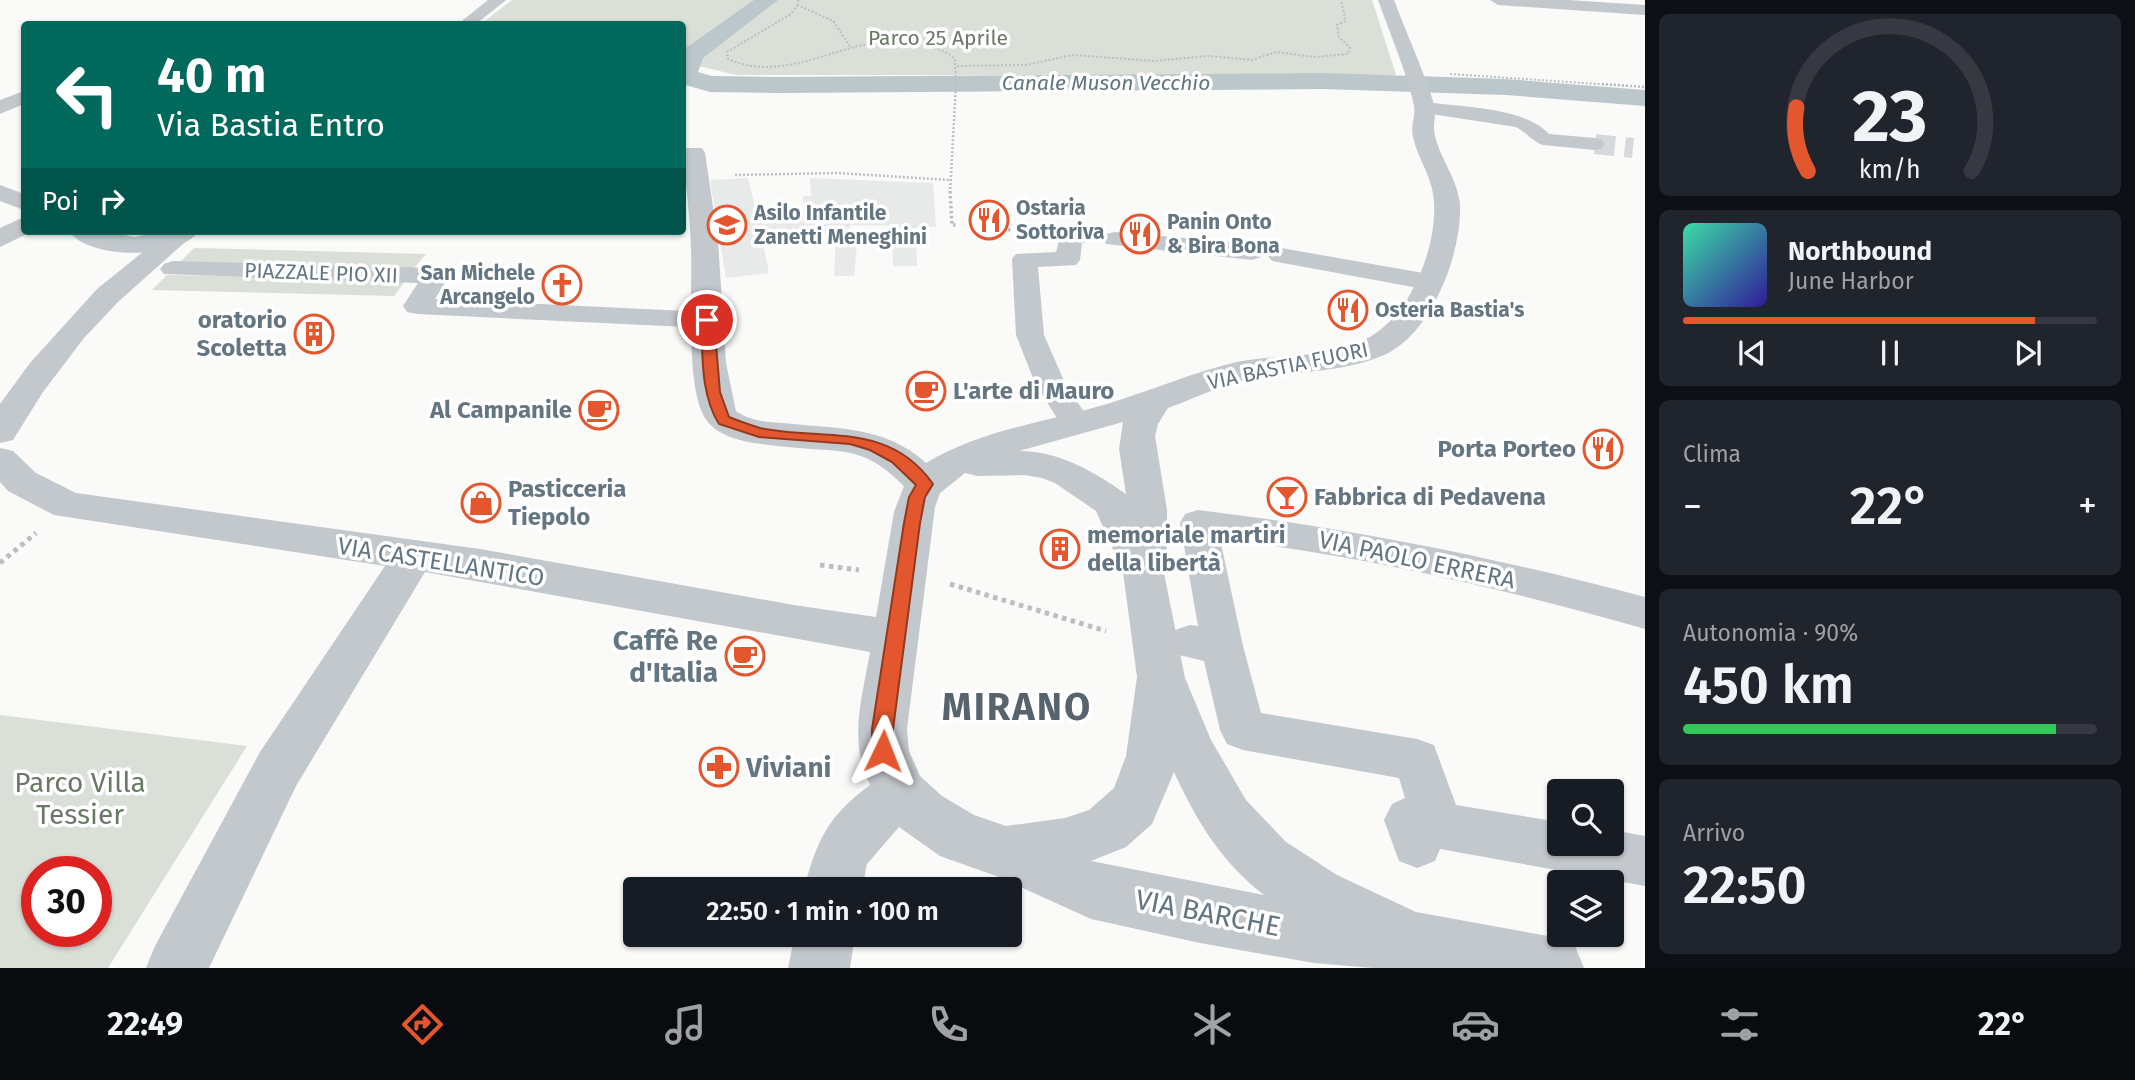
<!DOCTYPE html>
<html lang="it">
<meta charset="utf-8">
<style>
:root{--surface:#171b24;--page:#20242c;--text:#f1f3f6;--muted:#9ea1a6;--line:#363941;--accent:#e4572e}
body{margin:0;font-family:"Fira Sans",sans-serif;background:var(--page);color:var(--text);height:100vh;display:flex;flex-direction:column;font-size:26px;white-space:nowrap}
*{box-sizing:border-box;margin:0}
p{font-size:23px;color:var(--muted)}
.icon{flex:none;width:38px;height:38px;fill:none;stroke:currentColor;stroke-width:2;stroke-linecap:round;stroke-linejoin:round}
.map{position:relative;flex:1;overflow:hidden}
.side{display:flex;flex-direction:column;gap:14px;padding:14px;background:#0d0f14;width:490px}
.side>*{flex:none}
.top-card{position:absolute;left:21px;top:21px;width:665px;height:214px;border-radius:7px;box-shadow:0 2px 5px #0004;background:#00695c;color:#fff;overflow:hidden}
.tools{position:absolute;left:1547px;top:779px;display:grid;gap:14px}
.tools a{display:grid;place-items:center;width:77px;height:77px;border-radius:7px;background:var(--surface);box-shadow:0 2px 5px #0004;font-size:35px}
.speed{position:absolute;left:21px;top:856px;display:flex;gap:14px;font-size:35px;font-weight:700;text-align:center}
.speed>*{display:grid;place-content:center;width:91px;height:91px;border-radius:50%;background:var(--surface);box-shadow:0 2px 5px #0004;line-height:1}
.speed .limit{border:10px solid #d22;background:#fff;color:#111}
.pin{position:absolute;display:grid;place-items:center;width:60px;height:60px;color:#fff;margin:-30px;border:4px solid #fff;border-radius:50%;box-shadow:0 2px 7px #0007}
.me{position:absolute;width:77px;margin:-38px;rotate:2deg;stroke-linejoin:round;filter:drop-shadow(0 0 5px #0008)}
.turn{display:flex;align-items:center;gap:24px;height:147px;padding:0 21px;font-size:32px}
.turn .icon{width:91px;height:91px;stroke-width:2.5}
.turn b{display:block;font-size:49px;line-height:60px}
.then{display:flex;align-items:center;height:66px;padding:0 21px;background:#0003;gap:14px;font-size:26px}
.big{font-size:52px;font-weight:600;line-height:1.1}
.side .tile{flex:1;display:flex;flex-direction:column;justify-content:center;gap:10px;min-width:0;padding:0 24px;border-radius:10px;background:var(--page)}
.side .dial{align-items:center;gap:0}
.dial svg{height:182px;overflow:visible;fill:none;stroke:var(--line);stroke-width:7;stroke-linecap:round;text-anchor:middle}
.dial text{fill:var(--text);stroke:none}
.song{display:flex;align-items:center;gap:21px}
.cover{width:84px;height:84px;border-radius:10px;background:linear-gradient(135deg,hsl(160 70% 55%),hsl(250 70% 35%))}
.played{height:7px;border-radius:4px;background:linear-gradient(90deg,var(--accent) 85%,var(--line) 85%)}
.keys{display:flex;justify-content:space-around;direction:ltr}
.heat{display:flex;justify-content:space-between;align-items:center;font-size:38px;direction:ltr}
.charge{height:10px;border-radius:5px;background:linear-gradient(90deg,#34c759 90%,var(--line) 0)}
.trip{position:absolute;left:623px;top:877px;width:399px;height:70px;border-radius:7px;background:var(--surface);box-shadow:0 2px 5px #0004;font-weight:600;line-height:70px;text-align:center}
.tabs{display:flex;height:112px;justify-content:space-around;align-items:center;background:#090b0e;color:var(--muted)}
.tabs .icon{width:49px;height:49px}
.tabs .selected{color:var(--accent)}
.tabs b{font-size:32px;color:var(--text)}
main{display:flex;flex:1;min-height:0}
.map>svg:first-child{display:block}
.built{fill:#e8e9e9}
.green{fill:#dadfd7;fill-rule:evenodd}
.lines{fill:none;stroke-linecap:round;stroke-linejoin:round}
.canal{fill:#bbc7cb;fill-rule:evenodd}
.pedestrian-tunnel{stroke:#d5d9db;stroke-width:20;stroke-dasharray:20 10;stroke-linecap:butt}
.path-far3{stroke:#bbbfc2;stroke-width:2;stroke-dasharray:2 2;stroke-linecap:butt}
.path-far2{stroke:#bbbfc2;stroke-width:2.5;stroke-dasharray:2 2;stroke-linecap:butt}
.path-far1{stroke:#bbbfc2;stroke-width:3.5;stroke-dasharray:2.5 2.5;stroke-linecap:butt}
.path{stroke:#bbbfc2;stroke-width:5;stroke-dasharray:4.5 4.5;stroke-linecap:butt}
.pedestrian{fill:#c3c8cc;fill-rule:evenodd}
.minor{fill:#c3c8cc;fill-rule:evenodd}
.tertiary{fill:#c3c8cc;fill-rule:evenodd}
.route{fill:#e4572e;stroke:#94391e;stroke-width:2}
.labels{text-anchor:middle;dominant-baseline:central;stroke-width:7;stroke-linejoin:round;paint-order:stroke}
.far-park-label{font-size:21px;fill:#687a64;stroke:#fff}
.far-water-label{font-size:21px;font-style:italic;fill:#60757c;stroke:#fff}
.far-poi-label{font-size:21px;font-weight:bold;fill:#657683;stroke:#fff;text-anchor:start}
.far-street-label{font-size:21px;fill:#657683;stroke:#fff}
.poi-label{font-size:24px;font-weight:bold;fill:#657683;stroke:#fff;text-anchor:start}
.street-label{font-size:24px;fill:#657683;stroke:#fff}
.near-poi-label{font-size:28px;font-weight:bold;fill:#657683;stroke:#fff;text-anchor:end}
.near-park-label{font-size:28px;fill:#687a64;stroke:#fff}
.near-street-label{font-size:28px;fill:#657683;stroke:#fff}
.near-district-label{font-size:38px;font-weight:bold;letter-spacing:2px;fill:#57646e;stroke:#fff}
</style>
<main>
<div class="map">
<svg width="1645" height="968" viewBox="0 0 1645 968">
<rect width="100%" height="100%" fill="#fafaf8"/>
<path class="built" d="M 748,178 L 757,216 L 804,215 L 803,196 L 811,196 L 810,178 L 933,183 L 936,227 L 916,227 L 917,266 L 893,266 L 892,240 L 898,239 L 897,226 L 850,225 L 850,235 L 858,235 L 854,276 L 834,276 L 836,236 L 761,233 L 769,273 L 726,278 L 710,180 Z"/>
<g class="green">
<path d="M 512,0 L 1372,0 L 1396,75 L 736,75 L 703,67 L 683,67 L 682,24 L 481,24 Z"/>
<path d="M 194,248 L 426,254 L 414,268 L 180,262 Z"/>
<path d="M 167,275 L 406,280 L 394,296 L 152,290 Z"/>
<path d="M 0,715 L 247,746 L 108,968 L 0,968 ZM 37,872 L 96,872 L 96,931 L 37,931 Z"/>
</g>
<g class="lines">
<path class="canal" d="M 754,0 L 778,0 L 703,58 L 698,72 L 712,76 L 779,77 L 1323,73 L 1506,79 L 1645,90 L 1645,106 L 1506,95 L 1323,89 L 779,93 L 710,92 L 682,84 L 683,50 Z"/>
<path class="pedestrian-tunnel" d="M 1595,144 L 1633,148"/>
<g class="path-far3">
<path d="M 798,0 L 798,5 L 833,21 L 851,48"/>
<path d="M 798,5 L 791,14 L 727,52 L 728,59 C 793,88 854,27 921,44 C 934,47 945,50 955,59 L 956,86"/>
<path d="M 957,66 L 1026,65 L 1072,55 L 1155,61 L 1208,56 L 1252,60 L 1276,52 L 1314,57 L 1348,54 L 1350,48 L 1339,37 L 1337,25 L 1346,21 L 1341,0"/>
<path d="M 1450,74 L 1628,86"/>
</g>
<g class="path-far2">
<path d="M 1602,84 L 1645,87"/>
<path d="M 735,175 L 837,173 L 950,180"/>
<path d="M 950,193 L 956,84"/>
</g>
<g class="path-far1">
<path d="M 950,191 L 952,225 L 956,225"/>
<path d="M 988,228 L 1012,230"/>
</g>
<g class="path">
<path d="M 0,563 L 36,533"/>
<path d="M 820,565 L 859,570"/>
<path d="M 950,584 L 1106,631"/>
</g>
<g class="pedestrian">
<path d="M 1425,102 C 1460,107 1525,107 1549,134 L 1595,138 L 1602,140 L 1605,144 L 1602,148 L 1595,150 L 1543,145 C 1533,142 1526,132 1516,127 L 1418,112 L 1416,108 Z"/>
<path d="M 1071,228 L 1093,231 L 1096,236 L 1093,241 L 1082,243 L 1080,260 L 1076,265 L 1038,267 L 1044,335 L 1065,383 L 1092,424 L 1087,431 L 1076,434 L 1065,431 L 1035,383 L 1016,335 L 1012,259 L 1016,254 L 1056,252 L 1062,230 Z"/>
<path d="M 1115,232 L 1252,244 L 1261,247 L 1265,252 L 1261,257 L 1252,260 L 1106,244 L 1103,239 L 1106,234 Z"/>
<path d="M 1281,248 L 1429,274 L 1438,276 L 1442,282 L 1438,288 L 1429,290 L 1272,261 L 1268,256 L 1272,251 Z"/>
<path d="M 173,261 L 436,268 L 445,270 L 449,276 L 435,299 L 707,312 L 717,314 L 721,320 L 717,326 L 707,328 L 417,314 L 407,312 L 403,306 L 418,283 L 164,274 L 160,269 L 164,264 Z"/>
<path d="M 1198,510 C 1350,528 1498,558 1645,597 L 1645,629 C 1505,589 1364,556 1220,539 L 1243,646 L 1261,713 L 1417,739 L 1434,745 L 1456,805 L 1559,822 L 1559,844 L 1612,844 L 1612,830 L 1645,836 L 1645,886 L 1440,849 L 1435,861 L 1417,868 L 1399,861 L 1384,820 L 1392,804 L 1405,798 L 1399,778 L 1243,750 L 1227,744 L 1220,730 L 1204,661 L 1175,654 L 1169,642 L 1175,630 L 1190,625 L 1198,626 L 1180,523 L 1185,514 Z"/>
</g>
<g class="minor">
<path d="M 1378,0 L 1394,0 C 1407,35 1423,69 1434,104 C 1437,114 1432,125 1435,136 C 1441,160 1458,180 1460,205 C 1462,254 1431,335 1384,355 C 1338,375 1286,370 1238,382 C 1214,388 1191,400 1168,408 L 1158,424 L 1155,436 L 1167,510 L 1167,556 L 1163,568 L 1185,678 L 1211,740 L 1246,800 L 1286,842 L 1337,875 L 1416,912 L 1553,937 L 1575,946 L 1584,968 L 1373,968 L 1314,963 L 1200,943 L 1091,919 L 996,876 L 940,856 L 899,827 L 867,864 L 862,889 L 804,889 C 817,840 828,816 870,785 C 848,739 862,700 870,652 L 425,572 L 296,786 L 209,968 L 146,968 L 155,946 L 260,752 L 385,566 L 54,515 L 8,491 L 0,482 L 0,448 L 13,451 L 36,473 L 76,493 L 480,549 L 794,605 L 876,617 L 894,512 L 904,486 C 862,444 842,453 788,447 C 763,444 725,443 708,422 C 684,395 693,287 691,249 C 690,217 686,185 683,153 L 686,148 L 702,148 L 705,153 L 718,241 L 726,363 L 736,411 C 750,421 766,422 783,423 C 836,429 884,425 926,463 C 981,430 1046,422 1107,404 C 1150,391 1193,372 1237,362 C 1282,353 1337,360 1376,333 C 1413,308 1437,245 1434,202 C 1433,178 1418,159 1413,137 C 1410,126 1416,116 1414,105 C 1406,70 1390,34 1378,0 ZM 1123,422 L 1119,449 L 1126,494 C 1094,472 1060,451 1019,451 ZM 965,473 L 977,476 L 1024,475 L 1042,478 L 1055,483 L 1096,511 L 1123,572 L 1137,677 L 1126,756 L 1114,788 L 1089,810 L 1065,818 L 1006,826 L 974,815 L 942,796 L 920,776 L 909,751 L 907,729 L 935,507 L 940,493 ZM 1174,772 C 1196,820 1221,862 1264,895 L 1091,861 L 1126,847 L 1152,824 Z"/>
<path d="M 1490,0 L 1568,0 L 1645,5 L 1645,15 L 1498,5 Z"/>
<path d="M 24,91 L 24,104 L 0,114 L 0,100 Z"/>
<path d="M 24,217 L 24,231 L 33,231 L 0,247 L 0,228 Z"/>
<path d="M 169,231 L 191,231 L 193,235 L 118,302 L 84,338 L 43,392 L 13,440 L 0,443 L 0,404 L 30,363 L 97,289 Z"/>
<path d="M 795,934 L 855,934 L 850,968 L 788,968 Z"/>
</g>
<g class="tertiary">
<path d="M 488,0 L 506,0 L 476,24 L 458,24 Z"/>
<path d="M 0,185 L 24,194 L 24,210 L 0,201 Z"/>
<path d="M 69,231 L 104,231 L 134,237 L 166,231 L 199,231 C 179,260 88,260 69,231 Z"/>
</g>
</g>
<path class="route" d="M 707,316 L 714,320 L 720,392 L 729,417 C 739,421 750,425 760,428 C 823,441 889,421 933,484 L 925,497 L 920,523 L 893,729 L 893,751 L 890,757 L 883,760 L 875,757 L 872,751 L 872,729 L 904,523 L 909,497 L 916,485 L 892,462 L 870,450 L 850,444 L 759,437 L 719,424 C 700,394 703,354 701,320 Z"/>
<defs>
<symbol id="restaurant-ring" viewBox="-11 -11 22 22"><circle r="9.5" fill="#fff" stroke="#e4572e" stroke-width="1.5"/><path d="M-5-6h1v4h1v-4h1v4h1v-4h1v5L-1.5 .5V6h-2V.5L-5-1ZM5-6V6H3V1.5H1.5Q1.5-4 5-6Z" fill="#e4572e"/></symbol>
<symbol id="school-ring" viewBox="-11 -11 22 22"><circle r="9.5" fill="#fff" stroke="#e4572e" stroke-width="1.5"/><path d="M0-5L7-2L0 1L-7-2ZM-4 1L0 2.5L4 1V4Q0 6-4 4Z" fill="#e4572e"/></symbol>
<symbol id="church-ring" viewBox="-11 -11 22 22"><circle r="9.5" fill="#fff" stroke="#e4572e" stroke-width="1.5"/><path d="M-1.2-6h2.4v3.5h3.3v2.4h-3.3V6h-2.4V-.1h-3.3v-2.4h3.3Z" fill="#e4572e"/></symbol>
<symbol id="building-ring" viewBox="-11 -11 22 22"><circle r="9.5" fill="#fff" stroke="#e4572e" stroke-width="1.5"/><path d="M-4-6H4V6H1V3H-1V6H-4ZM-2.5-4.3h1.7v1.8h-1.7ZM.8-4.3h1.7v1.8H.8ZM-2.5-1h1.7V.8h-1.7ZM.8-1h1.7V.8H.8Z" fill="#e4572e"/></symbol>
<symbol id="cafe-ring" viewBox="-11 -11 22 22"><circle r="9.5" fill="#fff" stroke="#e4572e" stroke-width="1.5"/><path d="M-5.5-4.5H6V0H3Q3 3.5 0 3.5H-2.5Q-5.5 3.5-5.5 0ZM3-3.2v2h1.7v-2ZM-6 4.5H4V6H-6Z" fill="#e4572e"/></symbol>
<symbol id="bar-ring" viewBox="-11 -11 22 22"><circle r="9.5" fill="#fff" stroke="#e4572e" stroke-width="1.5"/><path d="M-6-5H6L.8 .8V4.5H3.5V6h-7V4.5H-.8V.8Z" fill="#e4572e"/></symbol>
<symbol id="shop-ring" viewBox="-11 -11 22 22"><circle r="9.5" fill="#fff" stroke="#e4572e" stroke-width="1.5"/><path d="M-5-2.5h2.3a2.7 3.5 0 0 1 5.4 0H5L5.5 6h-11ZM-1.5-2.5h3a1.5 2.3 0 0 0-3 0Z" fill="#e4572e"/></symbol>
<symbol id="pharmacy-ring" viewBox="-11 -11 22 22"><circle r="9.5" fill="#fff" stroke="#e4572e" stroke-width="1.5"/><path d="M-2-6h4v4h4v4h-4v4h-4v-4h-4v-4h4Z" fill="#e4572e"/></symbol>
</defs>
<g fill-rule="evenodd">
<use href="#restaurant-ring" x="967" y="198" width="44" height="44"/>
<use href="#school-ring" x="705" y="203" width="44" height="44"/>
<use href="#restaurant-ring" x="1118" y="212" width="44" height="44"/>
<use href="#church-ring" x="540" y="263" width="44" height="44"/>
<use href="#restaurant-ring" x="1326" y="288" width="44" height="44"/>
<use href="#building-ring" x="292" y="312" width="44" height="44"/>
<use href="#cafe-ring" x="904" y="369" width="44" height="44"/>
<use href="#cafe-ring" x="577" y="388" width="44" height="44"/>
<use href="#restaurant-ring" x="1581" y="427" width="44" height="44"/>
<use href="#bar-ring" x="1265" y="475" width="44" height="44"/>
<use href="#shop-ring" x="459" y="481" width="44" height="44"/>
<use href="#building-ring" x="1038" y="527" width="44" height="44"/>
<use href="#cafe-ring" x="723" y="634" width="44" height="44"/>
<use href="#pharmacy-ring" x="697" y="745" width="44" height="44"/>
</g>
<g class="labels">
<g class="far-park-label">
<text x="938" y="38">Parco 25 Aprile</text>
</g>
<g class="far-water-label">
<text x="1106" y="83">Canale Muson Vecchio</text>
</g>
<g class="far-poi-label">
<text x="1016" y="208">Ostaria<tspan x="1016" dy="24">Sottoriva</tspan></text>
<text x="754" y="213">Asilo Infantile<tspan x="754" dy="24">Zanetti Meneghini</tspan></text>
<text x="1167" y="222">Panin Onto<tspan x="1167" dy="24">&amp; Bira Bona</tspan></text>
<text x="535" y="273" text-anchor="end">San Michele<tspan x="535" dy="24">Arcangelo</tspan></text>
<text x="1375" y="310">Osteria Bastia's</text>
</g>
<g class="far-street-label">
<text transform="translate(321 273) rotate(2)">PIAZZALE PIO XII</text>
<text transform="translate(1288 366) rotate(-12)">VIA BASTIA FUORI</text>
</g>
<g class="poi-label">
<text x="287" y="320" text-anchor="end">oratorio<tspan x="287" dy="28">Scoletta</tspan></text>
<text x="953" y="391">L'arte di Mauro</text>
<text x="572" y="410" text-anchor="end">Al Campanile</text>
<text x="1576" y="449" text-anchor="end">Porta Porteo</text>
<text x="508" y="489">Pasticceria<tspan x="508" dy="28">Tiepolo</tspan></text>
<text x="1314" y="497">Fabbrica di Pedavena</text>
<text x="1087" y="535">memoriale martiri<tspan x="1087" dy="28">della libertà</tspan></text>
</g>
<g class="street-label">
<text transform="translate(1417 560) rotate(12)">VIA PAOLO ERRERA</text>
<text transform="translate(441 562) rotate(9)">VIA CASTELLANTICO</text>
</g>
<g class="near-poi-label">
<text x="718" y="640">Caffè Re<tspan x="718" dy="32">d'Italia</tspan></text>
<text x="746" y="767" text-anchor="start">Viviani</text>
</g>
<g class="near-park-label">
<text x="80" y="782">Parco Villa<tspan x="80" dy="32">Tessier</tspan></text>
</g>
<g class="near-street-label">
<text transform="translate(1208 913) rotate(11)">VIA BARCHE</text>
</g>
<g class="near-district-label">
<text x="1017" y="707">MIRANO</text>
</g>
</g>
</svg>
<div class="tools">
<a><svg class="icon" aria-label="search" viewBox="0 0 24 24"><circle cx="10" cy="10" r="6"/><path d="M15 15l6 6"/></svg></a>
<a><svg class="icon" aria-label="layers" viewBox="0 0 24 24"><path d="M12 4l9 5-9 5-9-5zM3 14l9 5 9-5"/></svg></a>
</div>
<div class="speed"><div class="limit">30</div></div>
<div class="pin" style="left:707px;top:320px;background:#d93025"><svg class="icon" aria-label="arrive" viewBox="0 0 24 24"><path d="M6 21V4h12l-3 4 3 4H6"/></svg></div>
<svg class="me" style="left:883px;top:751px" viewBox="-20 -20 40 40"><path d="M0-17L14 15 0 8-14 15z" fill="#e4572e" stroke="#fff" stroke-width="4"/></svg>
<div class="trip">22:50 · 1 min · 100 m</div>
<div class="top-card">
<div class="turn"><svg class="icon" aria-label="left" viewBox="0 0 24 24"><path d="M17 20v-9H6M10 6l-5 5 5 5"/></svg><div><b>40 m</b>Via Bastia Entro</div></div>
<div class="then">Poi<svg class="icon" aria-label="right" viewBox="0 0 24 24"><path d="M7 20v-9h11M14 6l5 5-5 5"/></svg></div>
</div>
</div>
<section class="side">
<div class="tile dial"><svg viewBox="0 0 100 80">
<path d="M14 69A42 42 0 1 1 86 69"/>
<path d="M14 69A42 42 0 0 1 9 41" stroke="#e4572e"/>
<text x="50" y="56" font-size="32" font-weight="700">23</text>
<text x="50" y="72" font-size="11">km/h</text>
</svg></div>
<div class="tile">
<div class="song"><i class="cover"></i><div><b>Northbound</b><p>June Harbor</p></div></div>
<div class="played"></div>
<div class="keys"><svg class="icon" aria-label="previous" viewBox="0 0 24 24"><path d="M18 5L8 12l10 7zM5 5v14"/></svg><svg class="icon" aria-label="pause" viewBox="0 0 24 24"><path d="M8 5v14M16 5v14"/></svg><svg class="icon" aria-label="next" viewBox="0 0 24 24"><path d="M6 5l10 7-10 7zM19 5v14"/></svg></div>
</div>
<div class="tile"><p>Clima</p>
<div class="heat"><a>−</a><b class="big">22°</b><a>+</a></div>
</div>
<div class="tile"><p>Autonomia · 90%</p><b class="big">450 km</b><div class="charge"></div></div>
<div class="tile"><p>Arrivo</p><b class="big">22:50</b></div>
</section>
</main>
<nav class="tabs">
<b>22:49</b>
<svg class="icon selected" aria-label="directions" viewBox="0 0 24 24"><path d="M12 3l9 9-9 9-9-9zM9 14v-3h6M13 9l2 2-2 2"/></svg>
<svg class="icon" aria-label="music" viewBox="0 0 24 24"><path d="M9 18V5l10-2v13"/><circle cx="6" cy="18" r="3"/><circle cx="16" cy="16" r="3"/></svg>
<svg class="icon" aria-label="phone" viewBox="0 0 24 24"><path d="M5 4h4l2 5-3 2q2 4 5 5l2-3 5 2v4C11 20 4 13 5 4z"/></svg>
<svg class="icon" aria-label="climate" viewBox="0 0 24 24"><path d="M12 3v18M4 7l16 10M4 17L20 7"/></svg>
<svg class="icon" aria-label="car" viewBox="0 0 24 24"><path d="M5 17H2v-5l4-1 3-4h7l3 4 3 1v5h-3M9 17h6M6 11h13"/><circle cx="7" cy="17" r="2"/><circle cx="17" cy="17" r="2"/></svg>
<svg class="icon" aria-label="filters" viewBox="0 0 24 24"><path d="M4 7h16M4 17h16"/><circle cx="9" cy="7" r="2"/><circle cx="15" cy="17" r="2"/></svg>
<b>22°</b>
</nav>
